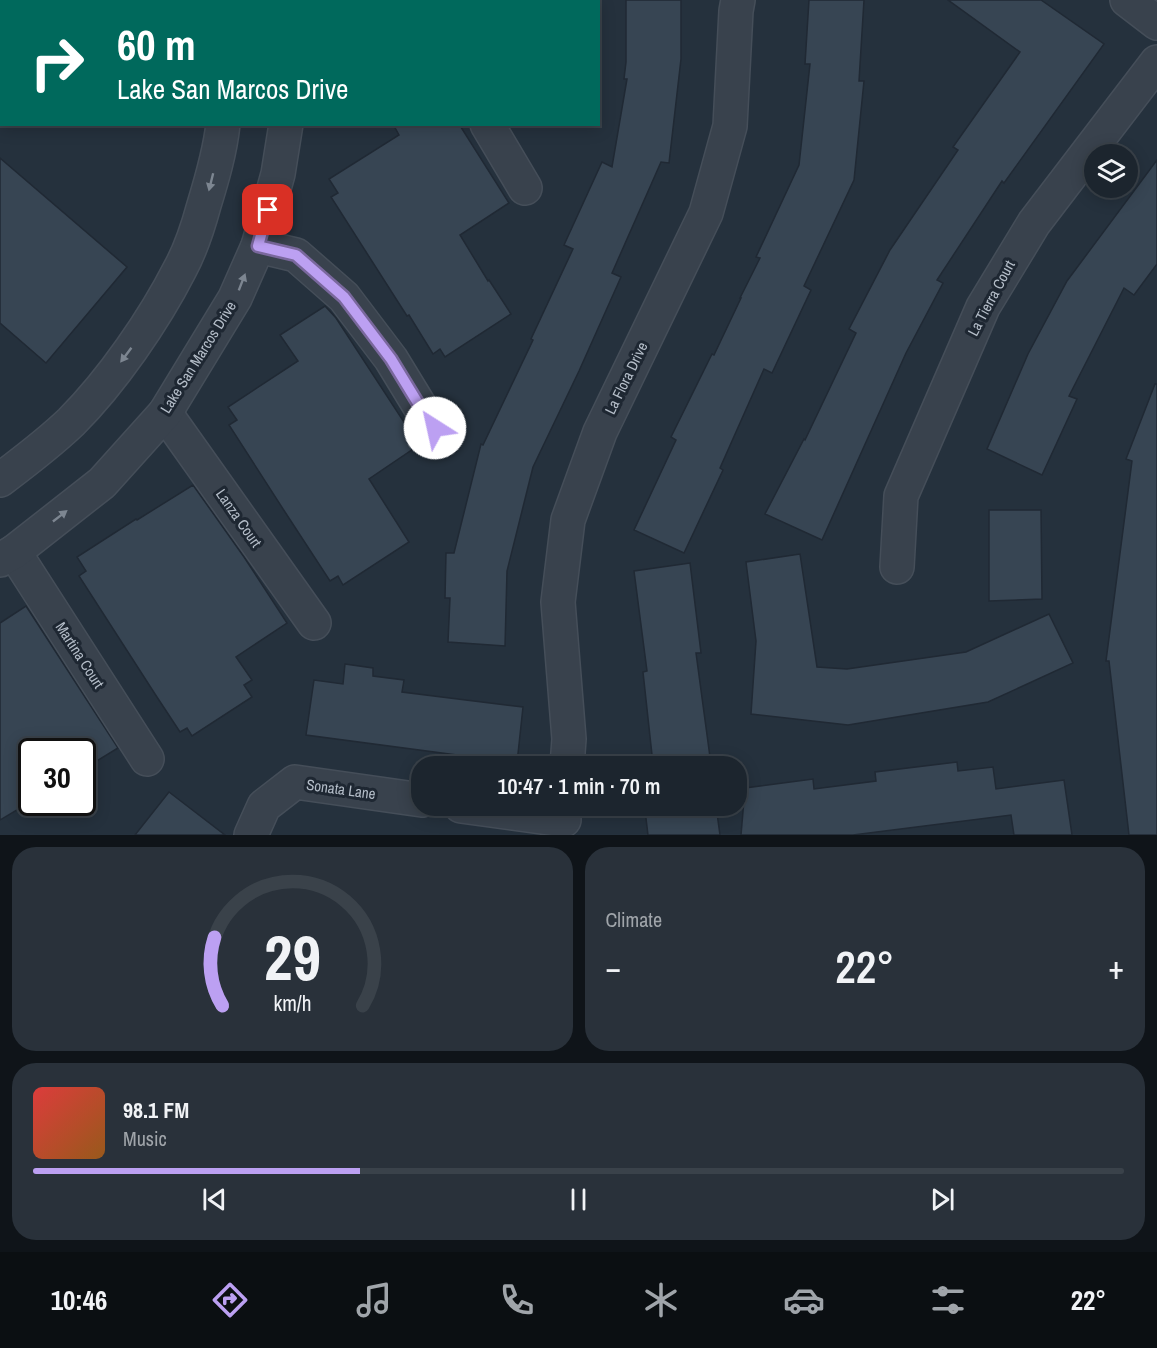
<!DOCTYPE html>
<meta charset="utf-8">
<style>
:root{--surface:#1c252e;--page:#29313a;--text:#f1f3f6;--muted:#a0a5aa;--line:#3a424a;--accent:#bca0f2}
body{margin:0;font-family:"Archivo Narrow",sans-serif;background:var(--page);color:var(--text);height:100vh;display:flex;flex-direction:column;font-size:22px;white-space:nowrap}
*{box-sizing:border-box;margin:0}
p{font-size:20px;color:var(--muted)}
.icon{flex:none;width:33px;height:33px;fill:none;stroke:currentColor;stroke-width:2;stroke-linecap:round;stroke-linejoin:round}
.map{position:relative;height:835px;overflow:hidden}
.details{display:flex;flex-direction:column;gap:12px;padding:12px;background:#0f1419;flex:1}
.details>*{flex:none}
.guide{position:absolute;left:0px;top:0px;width:600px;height:126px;box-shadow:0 3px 15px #0003,0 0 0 2px var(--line);background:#00695c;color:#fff;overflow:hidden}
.controls{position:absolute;left:1084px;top:144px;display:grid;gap:12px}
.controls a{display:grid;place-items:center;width:54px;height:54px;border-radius:50%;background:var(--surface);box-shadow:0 3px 15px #0003,0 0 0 2px var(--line);font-size:30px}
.speed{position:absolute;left:18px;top:738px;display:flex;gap:12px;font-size:30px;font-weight:700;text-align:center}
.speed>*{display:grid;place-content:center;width:78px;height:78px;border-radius:50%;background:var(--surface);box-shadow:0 3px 15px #0003,0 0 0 2px var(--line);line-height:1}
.speed .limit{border:3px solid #111;border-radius:9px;background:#fff;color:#111}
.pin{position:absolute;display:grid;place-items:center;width:51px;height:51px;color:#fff;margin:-26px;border-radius:12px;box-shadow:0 3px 9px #0006}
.me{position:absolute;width:66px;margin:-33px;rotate:325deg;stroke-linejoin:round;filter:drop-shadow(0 0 4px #0008)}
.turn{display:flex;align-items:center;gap:21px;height:126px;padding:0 18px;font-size:27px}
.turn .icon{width:78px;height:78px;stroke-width:2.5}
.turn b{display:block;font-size:42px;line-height:51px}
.big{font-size:45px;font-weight:600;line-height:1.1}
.details .tile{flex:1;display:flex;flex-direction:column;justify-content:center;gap:9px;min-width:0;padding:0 21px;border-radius:24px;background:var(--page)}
.details .dial{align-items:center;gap:0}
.dial svg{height:156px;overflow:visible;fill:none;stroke:var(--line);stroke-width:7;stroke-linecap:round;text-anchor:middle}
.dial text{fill:var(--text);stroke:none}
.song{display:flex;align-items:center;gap:18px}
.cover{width:72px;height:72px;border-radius:9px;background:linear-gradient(135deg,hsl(0 70% 55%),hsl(30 70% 35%))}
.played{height:6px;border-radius:3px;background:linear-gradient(90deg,var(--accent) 30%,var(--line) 30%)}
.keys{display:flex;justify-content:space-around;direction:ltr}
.heat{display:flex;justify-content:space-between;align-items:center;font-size:33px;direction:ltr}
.details .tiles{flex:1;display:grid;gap:12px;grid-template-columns:1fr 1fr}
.tile:last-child{grid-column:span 2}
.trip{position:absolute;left:411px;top:756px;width:336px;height:60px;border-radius:24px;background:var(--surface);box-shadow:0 3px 15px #0003,0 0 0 2px var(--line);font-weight:600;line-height:60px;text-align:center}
.tabs{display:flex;height:96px;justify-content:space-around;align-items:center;background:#0b0f12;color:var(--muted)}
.tabs .icon{width:42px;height:42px}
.tabs .active{color:var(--accent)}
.tabs b{font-size:27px;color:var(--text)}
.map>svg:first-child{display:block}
.building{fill:#374553;stroke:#202934;stroke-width:1.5}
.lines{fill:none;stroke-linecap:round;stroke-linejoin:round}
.minor-casing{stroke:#454e59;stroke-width:36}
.minor{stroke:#39424d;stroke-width:33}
.oneway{fill:#7d8691}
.route-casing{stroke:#7a689d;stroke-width:15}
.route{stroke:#bca0f2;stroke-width:10}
.labels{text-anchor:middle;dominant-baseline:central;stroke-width:6;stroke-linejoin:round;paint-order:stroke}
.street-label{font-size:15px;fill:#b4bdc8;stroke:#1e2732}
</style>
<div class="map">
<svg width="1157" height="835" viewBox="0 0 1157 835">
<rect width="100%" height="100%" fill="#25313d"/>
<g class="building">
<path d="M 626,0 L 681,0 L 681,59 L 669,163 L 661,162 L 612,273 L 621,277 L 579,371 L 533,467 L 507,571 L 505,646 L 448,642 L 450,598 L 445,598 L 446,553 L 454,553 L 481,444 L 483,445 L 533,340 L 531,339 L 573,249 L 564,245 L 602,162 L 612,167 L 627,79 L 624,79 L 626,62 Z"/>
<path d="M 809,0 L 864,0 L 859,81 L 864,81 L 854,180 L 804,286 L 811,290 L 772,373 L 764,369 L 720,468 L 723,470 L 684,553 L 634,530 L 676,440 L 671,437 L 712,354 L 714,355 L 741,298 L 740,298 L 760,258 L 756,257 L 799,165 L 810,64 L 805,64 Z"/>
<path d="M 948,0 L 1041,0 L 1104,44 L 1004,183 L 1002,181 L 937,280 L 943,283 L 906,353 L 822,540 L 765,514 L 804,439 L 805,440 L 856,333 L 849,329 L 890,250 L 958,150 L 953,147 L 1020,52 Z"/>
<path d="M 393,124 L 459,124 L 509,203 L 460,235 L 488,281 L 489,280 L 511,314 L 445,357 L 440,349 L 433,354 L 409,315 L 407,316 L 331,197 L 338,193 L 329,179 L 399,135 Z"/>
<path d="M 0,158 L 127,267 L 46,363 L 0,323 Z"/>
<path d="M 1157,160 L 1157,264 L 1134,295 L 1124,288 L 1069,396 L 1077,399 L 1042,475 L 987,449 L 1028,354 L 1067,281 Z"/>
<path d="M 325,306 L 336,318 L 419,445 L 369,479 L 409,542 L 343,585 L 338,576 L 330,581 L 285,512 L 229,425 L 237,420 L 228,407 L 298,361 L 280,335 Z"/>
<path d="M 1155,384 L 1157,384 L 1157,835 L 1129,835 L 1109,661 L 1106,661 L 1132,461 L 1126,459 Z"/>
<path d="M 193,485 L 244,557 L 287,623 L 236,657 L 252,680 L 244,685 L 252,697 L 192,736 L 187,728 L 180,732 L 155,694 L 79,576 L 86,571 L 77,557 L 136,519 L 137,520 Z"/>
<path d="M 989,510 L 1041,510 L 1042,599 L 989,601 Z"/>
<path d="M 800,554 L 817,667 L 847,669 L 966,652 L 1049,614 L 1073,663 L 988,702 L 848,725 L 751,714 L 756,641 L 746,562 Z"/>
<path d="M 690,563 L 701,653 L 696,653 L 710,757 L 653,764 L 643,672 L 647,671 L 634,571 Z"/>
<path d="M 26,606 L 118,748 L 82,770 L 82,752 L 32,752 L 32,801 L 0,820 L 0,623 Z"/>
<path d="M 345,664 L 373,668 L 373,676 L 404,680 L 402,692 L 523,707 L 517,763 L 306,735 L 314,680 L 343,684 Z"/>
<path d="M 957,762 L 958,771 L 993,767 L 996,789 L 1064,780 L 1072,835 L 1014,835 L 1011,815 L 853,835 L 741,835 L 745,788 L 813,779 L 814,789 L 876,781 L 875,772 Z"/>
<path d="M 169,792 L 225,835 L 135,835 Z"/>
<path d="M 658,806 L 716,806 L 720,835 L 648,835 L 645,810 L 658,808 Z"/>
</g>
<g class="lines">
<defs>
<g id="minor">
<path d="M 228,0 L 228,2"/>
<path d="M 287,0 L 288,2"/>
<path d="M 1127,0 L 1157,23"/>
<path d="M 487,124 L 525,188"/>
<path d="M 258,246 L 296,255 L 344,297 L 391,359 L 427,418 L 444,438"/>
<path d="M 165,413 L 314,623"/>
<path d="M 0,480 C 24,462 49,443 71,422 C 112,381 154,320 180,269 C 191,249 198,227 204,205 C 212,179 220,152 223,124"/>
<path d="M 14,552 L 147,759"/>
<path d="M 0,560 L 14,552 L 102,483 L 165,413 L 235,298 L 258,246 L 278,174 L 286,124"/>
<path d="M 897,567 L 901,496 L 983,307 L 1034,223 L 1157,62"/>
<path d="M 567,766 L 569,739 L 558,602 L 568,520 L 600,432 L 706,213 L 730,126 L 736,11 L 738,0"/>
<path d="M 461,806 L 564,820"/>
<path d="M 251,835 L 264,806 L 295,782 L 422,800"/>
</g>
</defs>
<use href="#minor" class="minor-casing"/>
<use href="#minor" class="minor"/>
</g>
<defs><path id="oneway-solid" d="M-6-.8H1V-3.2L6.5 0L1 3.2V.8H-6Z" transform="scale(1.5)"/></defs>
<g class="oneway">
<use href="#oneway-solid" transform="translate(211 182) rotate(104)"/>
<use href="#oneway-solid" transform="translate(242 282) rotate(-69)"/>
<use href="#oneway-solid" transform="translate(126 355) rotate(127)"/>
<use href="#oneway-solid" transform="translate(60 516) rotate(-38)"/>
</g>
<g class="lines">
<defs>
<path id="route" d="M 268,210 L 258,246 L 296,255 L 344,297 L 391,359 L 427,418 L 435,428"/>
</defs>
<use href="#route" class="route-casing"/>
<use href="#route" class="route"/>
</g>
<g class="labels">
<g class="street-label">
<text transform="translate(991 298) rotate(-62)">La Tierra Court</text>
<text transform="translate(198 357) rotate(-58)">Lake San Marcos Drive</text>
<text transform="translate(626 378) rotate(-64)">La Flora Drive</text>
<text transform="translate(239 518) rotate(55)">Lanza Court</text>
<text transform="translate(80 655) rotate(57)">Martina Court</text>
<text transform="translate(341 789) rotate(8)">Sonata Lane</text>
</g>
</g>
</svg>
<div class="controls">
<a><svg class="icon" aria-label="layers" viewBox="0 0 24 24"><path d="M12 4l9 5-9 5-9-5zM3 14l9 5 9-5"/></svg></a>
</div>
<div class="speed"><div class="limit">30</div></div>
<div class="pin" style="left:268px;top:210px;background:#d93025"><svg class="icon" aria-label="arrive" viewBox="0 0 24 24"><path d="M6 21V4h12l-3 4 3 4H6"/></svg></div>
<svg class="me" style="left:435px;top:428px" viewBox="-20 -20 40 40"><circle r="19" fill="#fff"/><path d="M0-13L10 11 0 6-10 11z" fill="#bca0f2"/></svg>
<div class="trip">10:47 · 1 min · 70 m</div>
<div class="guide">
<div class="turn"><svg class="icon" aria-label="right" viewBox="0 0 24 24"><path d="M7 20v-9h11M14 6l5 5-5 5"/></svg><div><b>60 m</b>Lake San Marcos Drive</div></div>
</div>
</div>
<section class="details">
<div class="tiles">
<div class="tile dial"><svg viewBox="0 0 100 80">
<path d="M14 69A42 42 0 1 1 86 69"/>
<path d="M14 69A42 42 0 0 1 10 34" stroke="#bca0f2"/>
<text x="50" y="56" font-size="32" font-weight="700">29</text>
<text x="50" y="72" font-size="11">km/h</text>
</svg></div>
<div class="tile"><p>Climate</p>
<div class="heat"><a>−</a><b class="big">22°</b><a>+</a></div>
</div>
<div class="tile">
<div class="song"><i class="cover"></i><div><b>98.1 FM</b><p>Music</p></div></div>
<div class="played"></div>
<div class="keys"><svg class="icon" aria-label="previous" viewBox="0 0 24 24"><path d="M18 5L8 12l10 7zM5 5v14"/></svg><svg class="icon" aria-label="pause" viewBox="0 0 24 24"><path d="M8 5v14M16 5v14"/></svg><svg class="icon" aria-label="next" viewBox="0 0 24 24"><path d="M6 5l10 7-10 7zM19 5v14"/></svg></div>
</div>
</div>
</section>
<nav class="tabs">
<b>10:46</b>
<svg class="icon active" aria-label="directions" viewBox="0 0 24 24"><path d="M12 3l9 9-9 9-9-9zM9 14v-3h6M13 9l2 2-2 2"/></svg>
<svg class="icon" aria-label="music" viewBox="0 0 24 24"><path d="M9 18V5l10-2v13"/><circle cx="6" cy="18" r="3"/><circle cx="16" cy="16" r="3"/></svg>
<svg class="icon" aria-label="phone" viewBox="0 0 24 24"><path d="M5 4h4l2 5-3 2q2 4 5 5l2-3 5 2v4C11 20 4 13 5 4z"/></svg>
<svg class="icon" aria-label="climate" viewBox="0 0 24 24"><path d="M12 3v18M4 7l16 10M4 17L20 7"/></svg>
<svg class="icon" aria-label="car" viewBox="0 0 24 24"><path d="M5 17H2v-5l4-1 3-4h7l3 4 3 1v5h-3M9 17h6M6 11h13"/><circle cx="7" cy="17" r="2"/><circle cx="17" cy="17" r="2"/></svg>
<svg class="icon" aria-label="filters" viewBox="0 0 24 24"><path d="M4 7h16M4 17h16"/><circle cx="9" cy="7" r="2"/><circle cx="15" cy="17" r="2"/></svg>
<b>22°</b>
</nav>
